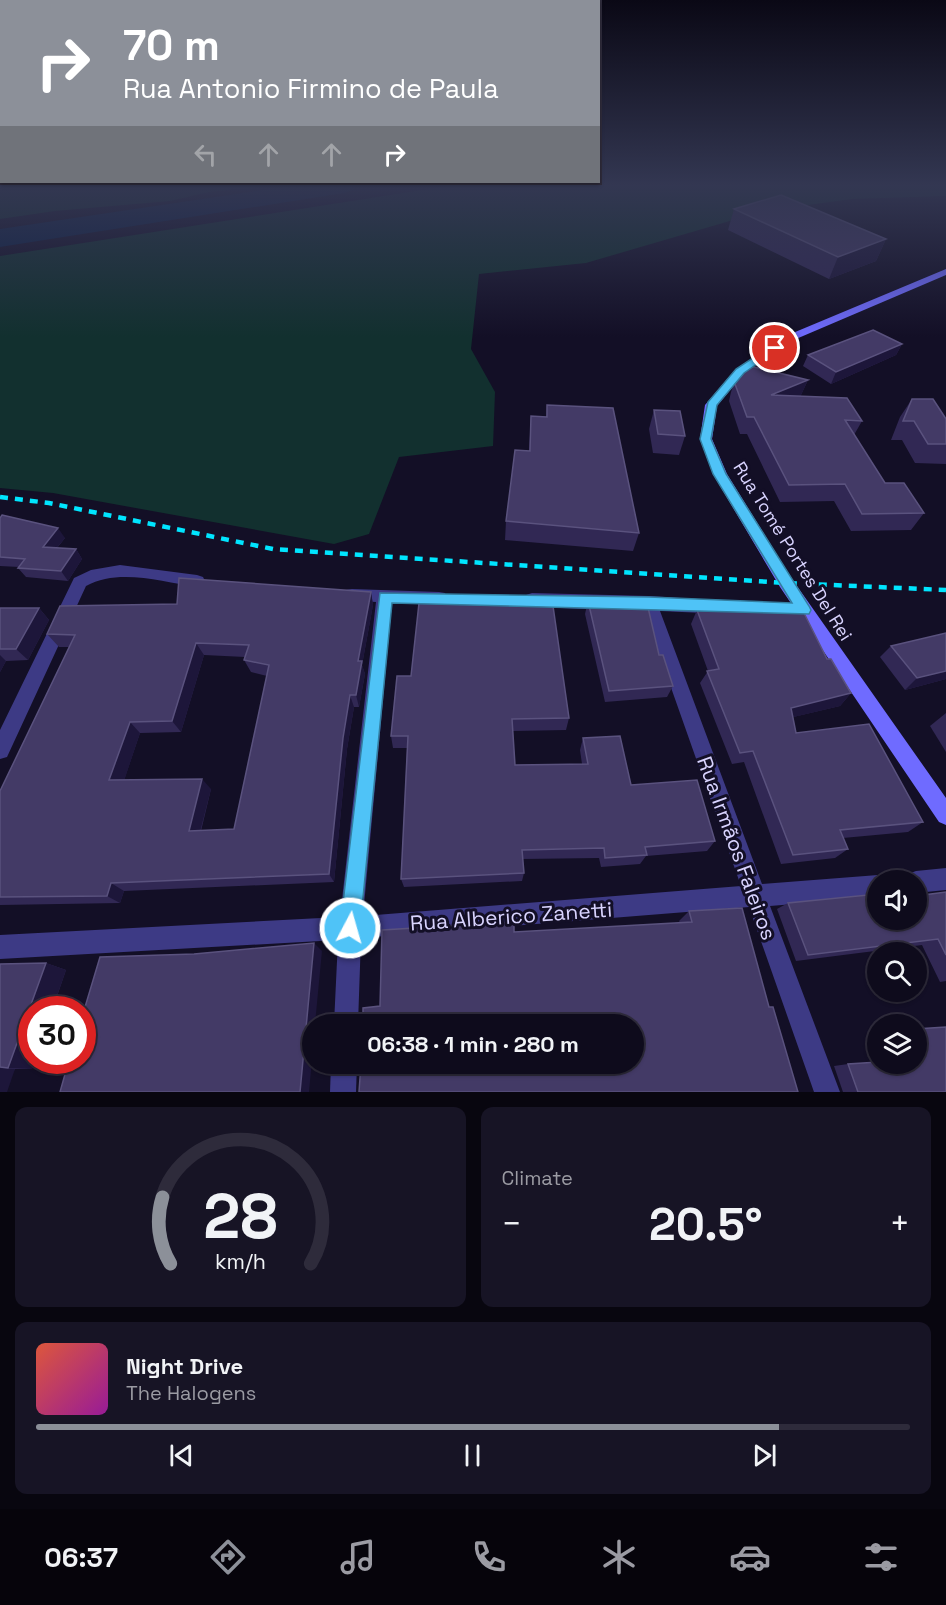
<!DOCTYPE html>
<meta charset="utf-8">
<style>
:root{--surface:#0e0b1c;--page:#171425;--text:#f1f3f6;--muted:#9b9ba3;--line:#2e2b3b;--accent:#8c9099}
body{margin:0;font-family:"Space Grotesk",sans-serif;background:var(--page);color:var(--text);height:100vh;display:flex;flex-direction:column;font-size:22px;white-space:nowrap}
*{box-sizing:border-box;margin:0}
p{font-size:20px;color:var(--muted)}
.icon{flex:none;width:33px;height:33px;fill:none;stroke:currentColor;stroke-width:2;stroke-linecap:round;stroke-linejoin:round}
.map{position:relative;height:1092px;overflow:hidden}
.side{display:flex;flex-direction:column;gap:15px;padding:15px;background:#08060f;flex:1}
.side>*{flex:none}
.guide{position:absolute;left:0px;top:0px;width:600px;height:183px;box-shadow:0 2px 4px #0004,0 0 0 2px var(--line);background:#8c9099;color:#fff;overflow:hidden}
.controls{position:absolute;left:867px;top:870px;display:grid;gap:12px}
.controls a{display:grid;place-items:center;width:60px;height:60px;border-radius:50%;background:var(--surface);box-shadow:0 2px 4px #0004,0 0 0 2px var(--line);font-size:30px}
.speed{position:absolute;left:18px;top:996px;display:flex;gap:12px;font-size:30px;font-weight:700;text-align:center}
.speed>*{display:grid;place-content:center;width:78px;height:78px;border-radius:50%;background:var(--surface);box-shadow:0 2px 4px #0004,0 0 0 2px var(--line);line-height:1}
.speed .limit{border:9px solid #d22;background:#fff;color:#111}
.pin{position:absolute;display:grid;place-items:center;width:51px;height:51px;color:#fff;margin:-26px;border:3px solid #fff;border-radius:50%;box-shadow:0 2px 6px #0007}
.me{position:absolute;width:66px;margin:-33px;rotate:6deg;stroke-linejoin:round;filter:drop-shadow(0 0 4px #0008)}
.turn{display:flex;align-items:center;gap:21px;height:126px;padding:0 24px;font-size:27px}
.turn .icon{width:78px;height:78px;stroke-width:2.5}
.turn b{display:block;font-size:42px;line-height:51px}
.lanes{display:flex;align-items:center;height:57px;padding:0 24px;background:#0003;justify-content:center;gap:30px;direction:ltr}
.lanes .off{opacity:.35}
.big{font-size:45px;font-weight:700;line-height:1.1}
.side .card{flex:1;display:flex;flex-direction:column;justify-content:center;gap:9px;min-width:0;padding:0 21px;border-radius:12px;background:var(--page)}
.side .dial{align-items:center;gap:0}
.dial svg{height:156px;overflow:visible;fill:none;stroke:var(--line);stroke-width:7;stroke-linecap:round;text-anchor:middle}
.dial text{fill:var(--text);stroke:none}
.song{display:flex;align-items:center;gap:18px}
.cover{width:72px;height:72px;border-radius:9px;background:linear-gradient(135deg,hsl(10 70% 55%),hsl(300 70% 35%))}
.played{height:6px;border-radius:3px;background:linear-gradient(90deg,var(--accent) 85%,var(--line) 85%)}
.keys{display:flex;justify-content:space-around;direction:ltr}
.heat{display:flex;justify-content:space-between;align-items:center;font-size:33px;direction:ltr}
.side .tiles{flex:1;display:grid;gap:15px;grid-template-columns:1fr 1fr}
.card:last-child{grid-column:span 2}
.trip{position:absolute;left:302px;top:1014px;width:342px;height:60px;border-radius:30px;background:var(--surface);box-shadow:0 2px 4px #0004,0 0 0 2px var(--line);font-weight:700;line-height:60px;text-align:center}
.dock{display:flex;height:96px;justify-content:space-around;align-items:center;background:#06040b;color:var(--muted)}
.dock .icon{width:42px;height:42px}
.dock .on{color:var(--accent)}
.dock b{font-size:27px;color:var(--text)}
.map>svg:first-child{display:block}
.green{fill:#12302f}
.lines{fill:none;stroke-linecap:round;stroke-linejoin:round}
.river{fill:#0a1f44;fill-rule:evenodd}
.minor{fill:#3d3a85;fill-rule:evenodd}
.secondary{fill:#6f6bff;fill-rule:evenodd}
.rail{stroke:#00e5ff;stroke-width:4.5;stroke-dasharray:8 7;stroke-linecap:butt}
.wall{fill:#312854;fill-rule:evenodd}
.shaded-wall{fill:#1d163a}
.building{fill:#433a66;stroke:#5a527e;stroke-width:1.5;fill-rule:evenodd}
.route{fill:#4fc3f7;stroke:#337fa1;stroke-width:1.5}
.labels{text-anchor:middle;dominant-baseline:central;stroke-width:6;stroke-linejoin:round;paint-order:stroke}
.street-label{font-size:18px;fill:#d9d4ff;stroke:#130f26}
.near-street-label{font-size:21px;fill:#d9d4ff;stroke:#130f26}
</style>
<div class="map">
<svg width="946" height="1092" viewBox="0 0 946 1092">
<rect width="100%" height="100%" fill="#130f26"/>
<g class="green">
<path d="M 0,185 L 280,185 L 209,192 L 170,201 L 55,211 L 0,219 Z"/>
<path d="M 454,185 L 946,185 L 946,196 L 852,199 L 764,211 L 586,263 L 479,274 L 471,349 L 495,392 L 493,446 L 399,457 L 369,534 L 334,544 L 53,493 L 0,488 L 0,256 Z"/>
</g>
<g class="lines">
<path class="river" d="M 297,185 L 357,185 L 353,190 L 344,193 L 0,247 L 0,229 Z"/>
<g class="minor">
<path d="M 120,565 L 197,575 L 203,577 L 205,581 L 203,585 L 197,587 C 162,582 119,568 86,586 L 7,757 L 0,759 L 0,730 L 74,578 L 91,570 Z"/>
<path d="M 352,589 L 439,592 L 445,593 L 447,598 L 445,603 L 439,604 L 392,603 L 363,916 L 741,886 L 644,611 L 532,607 L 526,605 L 524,600 L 526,595 L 532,593 L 649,596 L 778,604 L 780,609 L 778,614 L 772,616 L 660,611 L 762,884 L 878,875 L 887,880 L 878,880 L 878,897 L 770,906 L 840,1092 L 814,1092 L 749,907 L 361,938 L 358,1024 L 334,1024 L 338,940 L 0,959 L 0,935 L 340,917 L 376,602 L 346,600 L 344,595 L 346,590 Z"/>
<path d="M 946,868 L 946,890 L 916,893 L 916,880 L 906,880 L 908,874 L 916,871 Z"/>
<path d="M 331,1064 L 357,1064 L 356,1092 L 330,1092 Z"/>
</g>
<path class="secondary" d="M 946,269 L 946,275 L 796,339 L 744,373 L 717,406 L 712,439 L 727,474 L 792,579 L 946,798 L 946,825 L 939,822 L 780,587 L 713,474 L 700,439 L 705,405 L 736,369 L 788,335 Z"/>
<path class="rail" d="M 0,497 L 49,503 L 273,549 L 786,583 L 946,590"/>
</g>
<g class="wall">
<path d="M 734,209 L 886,239 L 876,261 L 829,279 L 728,230 Z"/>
<path d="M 902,344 L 896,355 L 831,384 L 803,366 L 808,355 Z"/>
<path d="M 737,375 L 808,380 L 800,397 L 862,421 L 854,435 L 885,483 L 924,513 L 911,530 L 851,531 L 834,501 L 780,502 L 747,434 L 740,434 L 729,401 L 731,392 Z"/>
<path d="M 912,399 L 946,419 L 946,464 L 915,463 L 902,440 L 891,440 L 900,417 Z"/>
<path d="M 547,405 L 639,533 L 633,551 L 505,540 L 506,521 L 529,451 L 531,416 L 546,417 Z"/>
<path d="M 654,410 L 685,436 L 679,455 L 653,453 L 649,429 Z"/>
<path d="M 0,518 L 65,538 L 57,548 L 76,549 L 82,559 L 68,581 L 26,577 L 18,568 L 19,567 L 0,566 Z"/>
<path d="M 371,592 L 373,605 L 362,665 L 365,674 L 359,707 L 354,707 L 347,749 L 334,882 L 124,891 L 120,903 L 0,905 L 0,791 L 69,647 L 59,647 L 47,634 L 177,604 ZM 204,655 L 245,657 L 244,660 L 251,672 L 267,676 L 234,829 L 201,831 L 211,789 L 124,780 L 140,733 L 181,732 Z"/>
<path d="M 588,601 L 659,655 L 673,686 L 667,697 L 605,702 L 585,614 Z"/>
<path d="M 0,608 L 39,608 L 49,620 L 28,660 L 6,661 L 0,672 Z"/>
<path d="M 697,610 L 827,659 L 851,693 L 840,706 L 793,717 L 796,733 L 923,822 L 908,832 L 843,838 L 848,849 L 835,858 L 781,864 L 744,762 L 732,764 L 700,683 L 708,671 L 691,624 Z"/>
<path d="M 946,633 L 946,679 L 905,690 L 880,657 L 891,646 Z"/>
<path d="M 397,676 L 569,718 L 566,730 L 513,731 L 515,765 L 582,764 L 580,750 L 583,738 L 631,785 L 715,841 L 707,851 L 646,856 L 640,864 L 601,867 L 599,858 L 522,859 L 524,873 L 522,881 L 404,887 L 401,879 L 407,748 L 393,748 L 391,736 Z"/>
<path d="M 946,713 L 946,752 L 930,726 Z"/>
<path d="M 946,892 L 946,981 L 940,982 L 922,945 L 796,961 L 777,909 L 788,903 L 878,920 Z"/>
<path d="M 689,911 L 769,1007 L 380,1006 L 514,932 L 680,923 L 679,921 Z"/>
<path d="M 46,963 L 66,970 L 32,1069 L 15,1069 L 0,1092 L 0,964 Z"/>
<path d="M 848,1064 L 946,1092 L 843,1092 L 834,1066 Z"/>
</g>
<g class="shaded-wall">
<path d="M 886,239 L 876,261 L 829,279 L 838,257 Z"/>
<path d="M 902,344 L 896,355 L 831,384 L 836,372 Z"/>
<path d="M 808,380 L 800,397 L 771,395 Z"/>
<path d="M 58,528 L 65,538 L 50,556 L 43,547 Z"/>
<path d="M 76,549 L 82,559 L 68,581 L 61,571 Z"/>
<path d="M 371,592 L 373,605 L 362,665 L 365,674 L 359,707 L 356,695 L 358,661 Z"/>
<path d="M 39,608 L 49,620 L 28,660 L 16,649 Z"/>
<path d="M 196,643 L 204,655 L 181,732 L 172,721 Z"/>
<path d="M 0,655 L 6,661 L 0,672 Z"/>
<path d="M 946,671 L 946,679 L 905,690 L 917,678 Z"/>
<path d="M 851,693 L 840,706 L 781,720 L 791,708 Z"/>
<path d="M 350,695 L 354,707 L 347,749 L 334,882 L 329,874 L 343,738 Z"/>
<path d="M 130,722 L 140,733 L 121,790 L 109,780 Z"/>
<path d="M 202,779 L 211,789 L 198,840 L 189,831 Z"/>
<path d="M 111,883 L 124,891 L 120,903 L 107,896 Z"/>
<path d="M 314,943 L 322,951 L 315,1024 L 312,1024 L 312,1059 L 309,1092 L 300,1092 Z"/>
<path d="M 46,963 L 66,970 L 52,1010 L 32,1010 L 32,1060 L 35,1060 L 32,1069 L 8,1068 Z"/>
<path d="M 0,1068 L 15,1069 L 7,1092 L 0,1092 Z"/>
</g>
<g class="building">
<path d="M 781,195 L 886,239 L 838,257 L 734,209 Z"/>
<path d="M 873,330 L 902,344 L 836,372 L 808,355 Z"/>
<path d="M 746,365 L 808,380 L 771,395 L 847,398 L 862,421 L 845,420 L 885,483 L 904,483 L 924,513 L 862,514 L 845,484 L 789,485 L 754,417 L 747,417 L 735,384 L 737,375 Z"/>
<path d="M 912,399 L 933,399 L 946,419 L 946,444 L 928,444 L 914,421 L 903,421 Z"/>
<path d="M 547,405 L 613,408 L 639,533 L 506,521 L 515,450 L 530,451 L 531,416 L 547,417 Z"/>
<path d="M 654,410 L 680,411 L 685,436 L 658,434 Z"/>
<path d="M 2,515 L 58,528 L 43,547 L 76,549 L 61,571 L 18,568 L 25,559 L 0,557 L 0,518 Z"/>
<path d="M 179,578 L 371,592 L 358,661 L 362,661 L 356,695 L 350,695 L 343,738 L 329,874 L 111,883 L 107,896 L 0,897 L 0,791 L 75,635 L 47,634 L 60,606 L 177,604 ZM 196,643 L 249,645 L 244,660 L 269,665 L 234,829 L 189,831 L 202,779 L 109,780 L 130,722 L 172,721 Z"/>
<path d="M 420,594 L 552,599 L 569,718 L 512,719 L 515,765 L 588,764 L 583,738 L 620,736 L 631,785 L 697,780 L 715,841 L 645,847 L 647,855 L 605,858 L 604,848 L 522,850 L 524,873 L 401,879 L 408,736 L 391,736 L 397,676 L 411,676 Z"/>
<path d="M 588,601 L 647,603 L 659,655 L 663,655 L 673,686 L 609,691 Z"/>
<path d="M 800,605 L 827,659 L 831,659 L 851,693 L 791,708 L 796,733 L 869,724 L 923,822 L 840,830 L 848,849 L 793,855 L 753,751 L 740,753 L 707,671 L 719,669 L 697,610 Z"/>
<path d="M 0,608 L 39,608 L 16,649 L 0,649 Z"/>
<path d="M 946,633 L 946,671 L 917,678 L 891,646 Z"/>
<path d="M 946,892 L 946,955 L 938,939 L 808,955 L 788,903 L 878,894 L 878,920 L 916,920 L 916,896 Z"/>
<path d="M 742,908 L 769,1007 L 773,1007 L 798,1092 L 359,1092 L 361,1064 L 633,1064 L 633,1024 L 363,1024 L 363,1008 L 380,1006 L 382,930 L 514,922 L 514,932 L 692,922 L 689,911 Z"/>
<path d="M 314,943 L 300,1092 L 60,1092 L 69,1060 L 82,1060 L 82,1017 L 100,957 L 194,954 Z"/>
<path d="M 46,963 L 8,1068 L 0,1067 L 0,964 Z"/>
<path d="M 946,1027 L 946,1092 L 858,1092 L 848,1064 L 878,1062 L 878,1064 L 916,1064 L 916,1029 Z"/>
</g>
<linearGradient id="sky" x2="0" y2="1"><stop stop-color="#0a0815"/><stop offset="0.55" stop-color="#333752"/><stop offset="1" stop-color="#333752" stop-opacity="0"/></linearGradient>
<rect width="946" height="337" fill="url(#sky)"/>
<path class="route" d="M 771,346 L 780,348 L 744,373 L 717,405 L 711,439 L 726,474 L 809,606 L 811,610 L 809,614 L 392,603 L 360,928 L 357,935 L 350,938 L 343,935 L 340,928 L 380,593 L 649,597 L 792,603 L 713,474 L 700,439 L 708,402 L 736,369 Z"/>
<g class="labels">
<g class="street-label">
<text transform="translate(793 551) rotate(58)">Rua Tomé Portes Del Rei</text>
</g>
<g class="near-street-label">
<text transform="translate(737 848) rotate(70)">Rua Irmãos Faleiros</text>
<text transform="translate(511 916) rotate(-4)">Rua Alberico Zanetti</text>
</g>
</g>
</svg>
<div class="controls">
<a><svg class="icon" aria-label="sound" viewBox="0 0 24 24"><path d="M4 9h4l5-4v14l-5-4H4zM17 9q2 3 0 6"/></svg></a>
<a><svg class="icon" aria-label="search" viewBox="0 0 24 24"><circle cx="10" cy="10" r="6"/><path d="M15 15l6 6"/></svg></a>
<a><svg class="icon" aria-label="layers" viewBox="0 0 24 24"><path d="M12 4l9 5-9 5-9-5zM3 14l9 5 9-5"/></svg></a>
</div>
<div class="speed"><div class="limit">30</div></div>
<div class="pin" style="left:775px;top:348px;background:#d93025"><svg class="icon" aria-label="arrive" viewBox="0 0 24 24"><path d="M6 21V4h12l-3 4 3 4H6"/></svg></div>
<svg class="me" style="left:350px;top:928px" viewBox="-20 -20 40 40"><circle r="17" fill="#4fc3f7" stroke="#fff" stroke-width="3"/><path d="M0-11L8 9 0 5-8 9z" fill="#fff"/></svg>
<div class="trip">06:38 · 1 min · 280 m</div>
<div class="guide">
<div class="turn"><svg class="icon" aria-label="right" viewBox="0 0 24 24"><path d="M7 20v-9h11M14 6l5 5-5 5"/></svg><div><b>70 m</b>Rua Antonio Firmino de Paula</div></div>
<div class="lanes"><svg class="icon off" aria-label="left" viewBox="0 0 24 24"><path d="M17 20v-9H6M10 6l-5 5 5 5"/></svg><svg class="icon off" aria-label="ahead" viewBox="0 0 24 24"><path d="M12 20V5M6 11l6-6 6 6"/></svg><svg class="icon off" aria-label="ahead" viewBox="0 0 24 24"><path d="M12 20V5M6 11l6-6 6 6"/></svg><svg class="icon" aria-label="right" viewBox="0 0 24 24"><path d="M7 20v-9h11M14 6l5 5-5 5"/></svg></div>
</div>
</div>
<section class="side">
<div class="tiles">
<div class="card dial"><svg viewBox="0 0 100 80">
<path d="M14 69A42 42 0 1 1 86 69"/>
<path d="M14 69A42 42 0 0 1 10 35" stroke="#8c9099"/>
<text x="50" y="56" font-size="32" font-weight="700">28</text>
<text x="50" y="72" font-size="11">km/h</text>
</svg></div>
<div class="card"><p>Climate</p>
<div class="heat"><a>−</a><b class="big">20.5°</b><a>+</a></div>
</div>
<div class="card">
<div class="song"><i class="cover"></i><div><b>Night Drive</b><p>The Halogens</p></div></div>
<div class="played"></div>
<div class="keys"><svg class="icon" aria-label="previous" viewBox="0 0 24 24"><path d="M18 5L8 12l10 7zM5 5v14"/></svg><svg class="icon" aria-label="pause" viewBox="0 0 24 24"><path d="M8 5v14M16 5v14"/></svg><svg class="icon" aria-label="next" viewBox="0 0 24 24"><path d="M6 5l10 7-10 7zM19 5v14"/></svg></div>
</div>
</div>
</section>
<nav class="dock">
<b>06:37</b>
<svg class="icon on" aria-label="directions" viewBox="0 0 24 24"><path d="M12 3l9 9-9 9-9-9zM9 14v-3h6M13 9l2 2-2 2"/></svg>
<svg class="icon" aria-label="music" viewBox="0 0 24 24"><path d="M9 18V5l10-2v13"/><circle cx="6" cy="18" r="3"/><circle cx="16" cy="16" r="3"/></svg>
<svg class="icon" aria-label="phone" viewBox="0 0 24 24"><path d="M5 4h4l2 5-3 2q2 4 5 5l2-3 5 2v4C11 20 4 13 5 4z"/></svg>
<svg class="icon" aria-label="climate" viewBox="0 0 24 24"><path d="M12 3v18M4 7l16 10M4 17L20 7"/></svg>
<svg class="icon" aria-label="car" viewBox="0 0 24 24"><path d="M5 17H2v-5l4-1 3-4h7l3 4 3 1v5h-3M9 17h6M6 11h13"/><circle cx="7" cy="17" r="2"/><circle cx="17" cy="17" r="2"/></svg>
<svg class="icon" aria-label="filters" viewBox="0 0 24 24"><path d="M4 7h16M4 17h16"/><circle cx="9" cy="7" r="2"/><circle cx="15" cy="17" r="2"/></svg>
</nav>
